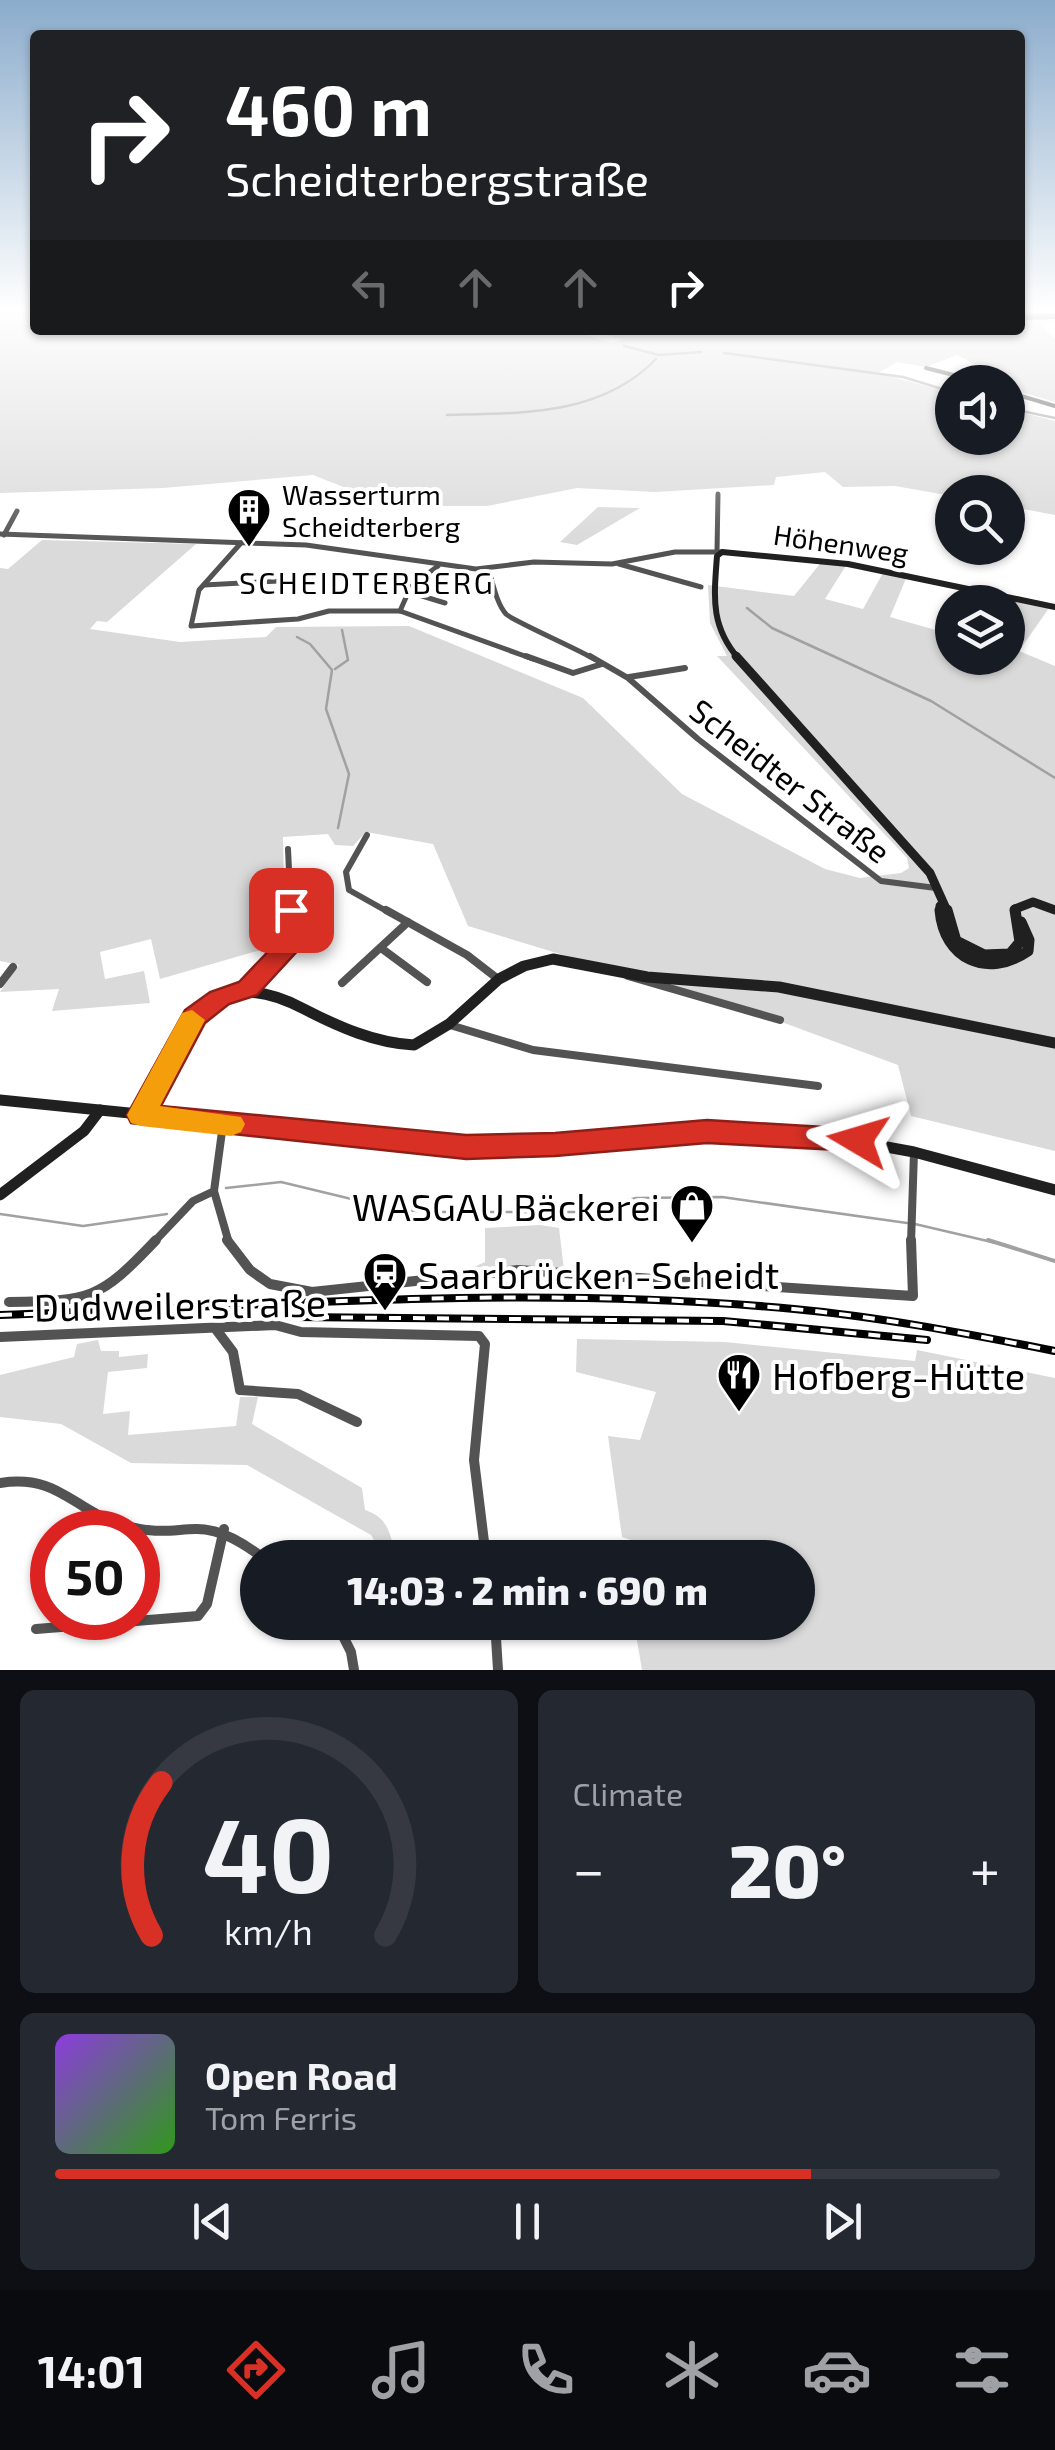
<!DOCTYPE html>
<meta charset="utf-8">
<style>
:root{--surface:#171b24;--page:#242831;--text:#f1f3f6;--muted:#9ea1a6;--line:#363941;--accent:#d93025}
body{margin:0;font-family:"Exo 2",sans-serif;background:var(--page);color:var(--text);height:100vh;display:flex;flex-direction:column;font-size:38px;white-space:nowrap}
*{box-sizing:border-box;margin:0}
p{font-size:32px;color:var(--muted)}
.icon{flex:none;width:55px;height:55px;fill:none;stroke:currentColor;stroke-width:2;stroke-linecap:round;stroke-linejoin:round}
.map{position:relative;height:1670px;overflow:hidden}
.details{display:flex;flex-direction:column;gap:20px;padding:20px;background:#0d0f14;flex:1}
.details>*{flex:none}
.top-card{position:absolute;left:30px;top:30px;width:995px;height:305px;border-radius:10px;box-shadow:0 2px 8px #0004;background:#202124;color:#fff;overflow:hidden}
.tools{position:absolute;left:935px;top:365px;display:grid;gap:20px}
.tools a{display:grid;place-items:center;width:90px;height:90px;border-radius:50%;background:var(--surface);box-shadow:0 2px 8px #0004;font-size:50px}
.speed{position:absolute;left:30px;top:1510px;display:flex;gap:20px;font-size:50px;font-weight:700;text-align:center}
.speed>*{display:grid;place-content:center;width:130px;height:130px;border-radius:50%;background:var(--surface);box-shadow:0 2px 8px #0004;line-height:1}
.speed .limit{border:15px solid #d22;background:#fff;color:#111}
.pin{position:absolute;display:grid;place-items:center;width:85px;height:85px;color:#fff;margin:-42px;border-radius:20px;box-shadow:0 5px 15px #0006}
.me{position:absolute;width:110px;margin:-55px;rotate:277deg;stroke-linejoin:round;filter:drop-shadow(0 0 8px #0008)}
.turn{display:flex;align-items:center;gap:35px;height:210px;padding:0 30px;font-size:45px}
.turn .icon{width:130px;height:130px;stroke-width:2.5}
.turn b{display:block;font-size:70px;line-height:85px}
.lanes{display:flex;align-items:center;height:95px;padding:0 30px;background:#0003;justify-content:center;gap:50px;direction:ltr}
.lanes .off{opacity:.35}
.big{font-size:75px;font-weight:800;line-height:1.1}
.details .widget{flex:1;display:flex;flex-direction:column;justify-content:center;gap:15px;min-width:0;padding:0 35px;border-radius:15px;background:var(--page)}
.details .dial{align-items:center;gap:0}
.dial svg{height:260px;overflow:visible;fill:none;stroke:var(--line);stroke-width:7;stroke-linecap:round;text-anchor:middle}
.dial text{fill:var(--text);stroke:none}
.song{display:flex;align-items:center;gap:30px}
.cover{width:120px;height:120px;border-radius:15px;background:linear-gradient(135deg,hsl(270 70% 55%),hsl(110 70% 35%))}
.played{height:10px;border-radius:5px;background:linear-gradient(90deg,var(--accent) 80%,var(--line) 80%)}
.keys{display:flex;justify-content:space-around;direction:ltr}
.heat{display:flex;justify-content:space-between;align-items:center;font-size:55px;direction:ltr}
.details .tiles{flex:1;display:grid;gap:20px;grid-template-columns:1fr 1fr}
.widget:last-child{grid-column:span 2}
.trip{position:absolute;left:240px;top:1540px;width:575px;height:100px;border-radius:50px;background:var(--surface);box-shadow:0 2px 8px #0004;font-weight:800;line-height:100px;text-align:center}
.dock{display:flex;height:160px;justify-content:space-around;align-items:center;background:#090b0e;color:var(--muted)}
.dock .icon{width:70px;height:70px}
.dock .active{color:var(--accent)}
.dock b{font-size:45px;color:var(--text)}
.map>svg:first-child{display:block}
.green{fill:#dadada}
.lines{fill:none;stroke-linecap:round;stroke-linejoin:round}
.stream-far1{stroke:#a1a1a1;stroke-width:2.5}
.stream{stroke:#a1a1a1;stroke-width:4}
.highway-casing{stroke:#dbdbdb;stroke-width:9}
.street-far4{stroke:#535353;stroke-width:4}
.street-far3{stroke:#535353;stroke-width:5}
.street-far2{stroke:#535353;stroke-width:6}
.street-far1{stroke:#535353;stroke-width:8}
.street{stroke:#535353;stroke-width:10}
.secondary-far2{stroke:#202020;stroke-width:6}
.secondary-far1{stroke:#202020;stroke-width:9}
.secondary{stroke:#202020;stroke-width:11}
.highway{stroke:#000;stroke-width:6}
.rail-casing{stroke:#000;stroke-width:8}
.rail{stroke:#fff;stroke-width:4;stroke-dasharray:12;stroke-linecap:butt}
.route{fill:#d93025;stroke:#8d1f18;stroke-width:2.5}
.slow{fill:#f59e0b}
.labels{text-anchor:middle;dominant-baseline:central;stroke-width:8;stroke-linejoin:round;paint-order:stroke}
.far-poi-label{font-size:28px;fill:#000;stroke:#fff;text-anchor:start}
.far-street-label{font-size:28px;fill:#000;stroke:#fff}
.far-neighbourhood-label{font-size:30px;letter-spacing:2.5px;fill:#000;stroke:#fff}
.street-label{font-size:32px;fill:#000;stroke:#fff}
.near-poi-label{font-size:38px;fill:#000;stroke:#fff;text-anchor:start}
.near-street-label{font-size:38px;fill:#000;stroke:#fff}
</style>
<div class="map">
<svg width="1055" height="1670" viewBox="0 0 1055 1670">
<rect width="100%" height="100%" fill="#fff"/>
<g class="green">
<path d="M 0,311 L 35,311 L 35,330 L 568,330 L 612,343 L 622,339 L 585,330 L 1020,330 L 1020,322 L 1055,321 L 1042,326 L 1055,338 L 1055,402 L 1008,388 L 1008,382 L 982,379 L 982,368 L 957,355 L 926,367 L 897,362 L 878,373 L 952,393 L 952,438 L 1008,438 L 1008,409 L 1055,421 L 1055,515 L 1008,506 L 1008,492 L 952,492 L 952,496 L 895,486 L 843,487 L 825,472 L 776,477 L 774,485 L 655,492 L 577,488 L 487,506 L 426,506 L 351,490 L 313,475 L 163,488 L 0,493 Z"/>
<path d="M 598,507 L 640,508 L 577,545 L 560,542 Z"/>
<path d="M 42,540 L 196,544 L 107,622 L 97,621 L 90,629 L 180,642 L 266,637 L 276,627 L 409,626 L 583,698 L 682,794 L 825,869 L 860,878 L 901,873 L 909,868 L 907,858 L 717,656 L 727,656 L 710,623 L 708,585 L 794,596 L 823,560 L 847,564 L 825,599 L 863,609 L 884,571 L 907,576 L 890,617 L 946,633 L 952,630 L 952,658 L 1008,658 L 1005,598 L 1049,608 L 1019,651 L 1055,666 L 1055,1151 L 911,1116 L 898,1065 L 768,1017 L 468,926 L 433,844 L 366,832 L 353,846 L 335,845 L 328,834 L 283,837 L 285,943 L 160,979 L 151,939 L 100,952 L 105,979 L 144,971 L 150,1003 L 52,1011 L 59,989 L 0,992 L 19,965 L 0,961 L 0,568 L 8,569 Z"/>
<path d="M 540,1225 L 559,1228 L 564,1270 L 474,1267 L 485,1262 L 485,1228 Z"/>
<path d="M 577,1339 L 725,1342 L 915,1361 L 917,1350 L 1055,1378 L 1055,1670 L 642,1670 L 634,1623 L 798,1622 L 798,1558 L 627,1557 L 634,1541 L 622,1537 L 608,1436 L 640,1440 L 656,1392 L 576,1372 Z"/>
<path d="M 98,1340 L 101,1351 L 119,1351 L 119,1357 L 148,1354 L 147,1368 L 108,1372 L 103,1414 L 130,1411 L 128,1435 L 236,1426 L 240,1397 L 258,1397 L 252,1424 L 362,1488 L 365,1510 C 389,1518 390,1534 396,1557 L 384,1557 L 371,1535 L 247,1465 L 131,1463 L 61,1424 L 0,1417 L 0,1375 L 74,1357 L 77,1344 Z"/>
</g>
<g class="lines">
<g class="stream-far1">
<path d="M 624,346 L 659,355 L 701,352"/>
<path d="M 724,353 L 903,377 L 952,392"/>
<path d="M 1008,408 L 1055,418"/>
<path d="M 447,415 C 522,413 601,416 656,359"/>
<path d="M 747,608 L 772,628 L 931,701 L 1055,778"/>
<path d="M 297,637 L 310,644 L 332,670 L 326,709 L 349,774 L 338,828"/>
<path d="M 335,669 L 348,660 L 342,630"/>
<path d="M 226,1188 L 281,1182 L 397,1210 L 437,1212 L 579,1212 L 636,1198 L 722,1197 L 907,1223"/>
<path d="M 0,1214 L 83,1226 L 167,1214"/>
<path d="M 915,1224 L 996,1243"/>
</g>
<path class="stream" d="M 988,1240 L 1055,1261"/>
<defs>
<path id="highway" d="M 1020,317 L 1055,316"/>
</defs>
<use href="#highway" class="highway-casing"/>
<g class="street-far4">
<path d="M 926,368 L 981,382"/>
<path d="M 1008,392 L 1055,406"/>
</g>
<g class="street-far3">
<path d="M 0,534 L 306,545 L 476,569 L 534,562 L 612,564 L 675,552 L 722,552"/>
<path d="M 4,535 L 17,511"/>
<path d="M 241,543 L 199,590 L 191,626 L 298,619 L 329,611 L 400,611 L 533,659"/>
<path d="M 717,552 L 718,494"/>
<path d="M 619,564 L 701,587"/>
<path d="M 488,568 C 493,582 496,603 506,614 C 511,620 580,650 594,659"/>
<path d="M 204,585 L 299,580"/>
<path d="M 409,592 L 445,603"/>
<path d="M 400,611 L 411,586 L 438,566"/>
</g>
<g class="street-far2">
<path d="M 526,656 L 573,673 L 602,664"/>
<path d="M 590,656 L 628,678 L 698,739 L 881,881 L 936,888"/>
<path d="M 629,677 L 685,668"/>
<path d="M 367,835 L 346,872 L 349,890 L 390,913"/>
<path d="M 288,849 L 291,913"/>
</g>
<g class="street-far1">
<path d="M 386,910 L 467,955 L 498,979"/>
<path d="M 381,948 L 427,982"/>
<path d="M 628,976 L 780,1020"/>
<path d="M 342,983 L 408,922"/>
<path d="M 0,984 L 13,967"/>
<path d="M 248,988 L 293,941 L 291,910"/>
<path d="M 450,1025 L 533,1050 L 818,1086"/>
<path d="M 223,1124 L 214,1191 L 229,1243"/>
<path d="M 153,1243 L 193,1201 L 210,1193"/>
<path d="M 911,1243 L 914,1152"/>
</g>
<g class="street">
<path d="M 227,1240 L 250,1270 L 270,1284 L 312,1292 L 518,1270 L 913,1296 L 911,1240"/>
<path d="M 9,1302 C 91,1301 99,1300 156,1240"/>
<path d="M 215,1328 L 233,1352 L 240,1390 L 298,1394 L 357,1422"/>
<path d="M 0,1337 L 275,1325 L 301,1332 L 479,1336 L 485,1344 L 474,1460 L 486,1558"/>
<path d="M 0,1483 C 60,1474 72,1510 123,1525 C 187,1544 195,1506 263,1558"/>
<path d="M 336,1622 L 351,1652 L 354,1670"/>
<path d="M 495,1622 L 498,1670"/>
<path d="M 36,1629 L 198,1616 L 207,1604 L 224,1529"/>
</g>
<path class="secondary-far2" d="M 739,659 C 710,626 714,597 717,556 L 722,552 L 848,564 L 1055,607"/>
<g class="secondary-far1">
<path d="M 736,656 L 930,873 L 948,913"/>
<path d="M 940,906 L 941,913"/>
<path d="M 1015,909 L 1016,913"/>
<path d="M 1015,909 L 1033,902 L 1055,910"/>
</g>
<g class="secondary">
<path d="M 940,910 C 944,959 987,979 1028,951 L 1029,940 L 1021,922"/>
<path d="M 947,910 L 956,941 L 984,955 L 1010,954 L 1020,942 L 1015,910"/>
<path d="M 0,1100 L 466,1147 L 555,1145 L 707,1131 L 821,1135 L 914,1152 L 1055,1190"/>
<path d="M 141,1115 C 178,1038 204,956 304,1009 C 339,1027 375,1043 414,1045 L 449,1024 L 499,979 L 524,966 L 553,959 L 647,977 L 779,987 L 1055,1043"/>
<path d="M 0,1195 L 84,1131 L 100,1110"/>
</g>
<use href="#highway" class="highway"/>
<defs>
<g id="rail">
<path d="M 0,1315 C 264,1306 530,1284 794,1309 C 882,1317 968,1334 1055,1351"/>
<path d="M 293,1317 L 723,1321 L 927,1340"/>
</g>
</defs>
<use href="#rail" class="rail-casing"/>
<use href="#rail" class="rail"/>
</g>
<linearGradient id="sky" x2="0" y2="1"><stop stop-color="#8baccc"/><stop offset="0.57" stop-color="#fff"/><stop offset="1" stop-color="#fff" stop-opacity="0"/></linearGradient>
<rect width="1055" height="544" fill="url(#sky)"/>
<path class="route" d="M 291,903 L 303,910 L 301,947 L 257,995 L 229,1004 L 205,1023 L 161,1106 L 466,1135 L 555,1133 L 707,1120 L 858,1129 L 869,1132 L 873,1140 L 869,1148 L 858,1151 L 707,1143 L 555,1156 L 466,1159 L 131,1123 L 127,1115 L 185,1010 L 210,992 L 239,982 L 280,939 L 279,910 Z"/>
<path class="slow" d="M 192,1010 L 205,1020 L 160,1106 L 241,1117 L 245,1124 L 241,1132 L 231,1136 L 141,1126 L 131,1123 L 127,1115 L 182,1013 Z"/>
<defs>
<symbol id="building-pin" viewBox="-11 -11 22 30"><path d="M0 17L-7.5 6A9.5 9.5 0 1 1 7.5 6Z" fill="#000" stroke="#fff"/><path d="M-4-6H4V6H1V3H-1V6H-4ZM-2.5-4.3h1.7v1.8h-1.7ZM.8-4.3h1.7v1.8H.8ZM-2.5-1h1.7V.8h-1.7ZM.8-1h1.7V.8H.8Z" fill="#fff"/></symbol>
<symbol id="shop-pin" viewBox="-11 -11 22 30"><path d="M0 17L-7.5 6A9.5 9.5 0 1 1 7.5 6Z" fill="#000" stroke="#fff"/><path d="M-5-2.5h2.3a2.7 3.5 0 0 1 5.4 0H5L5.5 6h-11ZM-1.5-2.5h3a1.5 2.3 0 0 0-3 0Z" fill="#fff"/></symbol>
<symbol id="station-pin" viewBox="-11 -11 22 30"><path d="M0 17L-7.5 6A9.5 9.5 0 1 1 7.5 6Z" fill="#000" stroke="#fff"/><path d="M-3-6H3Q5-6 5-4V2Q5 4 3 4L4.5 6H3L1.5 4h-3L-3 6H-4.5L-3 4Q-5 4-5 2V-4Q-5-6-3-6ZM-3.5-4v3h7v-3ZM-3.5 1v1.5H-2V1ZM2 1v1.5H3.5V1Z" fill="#fff"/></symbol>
<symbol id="restaurant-pin" viewBox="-11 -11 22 30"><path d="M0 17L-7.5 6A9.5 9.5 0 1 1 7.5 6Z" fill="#000" stroke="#fff"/><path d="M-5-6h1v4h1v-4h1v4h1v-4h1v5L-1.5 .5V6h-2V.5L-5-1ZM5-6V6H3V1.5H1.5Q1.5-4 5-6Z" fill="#fff"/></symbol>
</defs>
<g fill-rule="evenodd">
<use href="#building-pin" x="224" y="485" width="50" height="68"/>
<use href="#shop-pin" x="667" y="1181" width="50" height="68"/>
<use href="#station-pin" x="360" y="1249" width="50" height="68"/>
<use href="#restaurant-pin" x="714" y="1350" width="50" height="68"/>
</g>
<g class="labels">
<g class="far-poi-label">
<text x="282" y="494">Wasserturm<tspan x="282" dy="32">Scheidterberg</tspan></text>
</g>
<g class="far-street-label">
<text transform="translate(841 543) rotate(8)">Höhenweg</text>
</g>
<g class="far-neighbourhood-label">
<text x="367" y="582">SCHEIDTERBERG</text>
</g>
<g class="street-label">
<text transform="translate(791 780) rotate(38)">Scheidter Straße</text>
</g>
<g class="near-poi-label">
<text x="660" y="1206" text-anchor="end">WASGAU Bäckerei</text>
<text x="418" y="1274">Saarbrücken-Scheidt</text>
<text x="772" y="1375">Hofberg-Hütte</text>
</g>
<g class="near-street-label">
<text transform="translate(180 1304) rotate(-1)">Dudweilerstraße</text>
</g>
</g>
</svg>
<div class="tools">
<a><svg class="icon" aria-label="sound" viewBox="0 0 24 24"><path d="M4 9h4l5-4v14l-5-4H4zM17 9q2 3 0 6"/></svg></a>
<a><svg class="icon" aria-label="search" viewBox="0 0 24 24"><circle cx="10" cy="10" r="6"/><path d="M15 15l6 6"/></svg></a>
<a><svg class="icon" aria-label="layers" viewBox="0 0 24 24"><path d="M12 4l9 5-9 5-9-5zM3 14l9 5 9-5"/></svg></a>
</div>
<div class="speed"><div class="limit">50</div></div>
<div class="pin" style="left:291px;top:910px;background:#d93025"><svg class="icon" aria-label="arrive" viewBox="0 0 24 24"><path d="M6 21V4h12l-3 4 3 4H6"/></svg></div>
<svg class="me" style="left:858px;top:1140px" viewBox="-20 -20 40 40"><path d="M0-17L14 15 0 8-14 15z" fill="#d93025" stroke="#fff" stroke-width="4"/></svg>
<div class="trip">14:03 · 2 min · 690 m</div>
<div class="top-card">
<div class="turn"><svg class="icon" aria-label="right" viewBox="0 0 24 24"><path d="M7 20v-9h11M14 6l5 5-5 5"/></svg><div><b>460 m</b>Scheidterbergstraße</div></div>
<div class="lanes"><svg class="icon off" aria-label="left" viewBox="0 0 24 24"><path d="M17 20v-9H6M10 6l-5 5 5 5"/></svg><svg class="icon off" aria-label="ahead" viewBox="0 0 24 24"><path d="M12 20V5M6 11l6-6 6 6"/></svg><svg class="icon off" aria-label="ahead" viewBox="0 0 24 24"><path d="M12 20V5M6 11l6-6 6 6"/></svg><svg class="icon" aria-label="right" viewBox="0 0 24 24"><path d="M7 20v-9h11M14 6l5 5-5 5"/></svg></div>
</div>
</div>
<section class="details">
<div class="tiles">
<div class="widget dial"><svg viewBox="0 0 100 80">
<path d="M14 69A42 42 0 1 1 86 69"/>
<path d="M14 69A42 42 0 0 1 17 22" stroke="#d93025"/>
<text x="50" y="56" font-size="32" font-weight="700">40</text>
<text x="50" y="72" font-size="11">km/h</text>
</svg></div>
<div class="widget"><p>Climate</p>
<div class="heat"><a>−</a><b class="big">20°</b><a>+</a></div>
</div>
<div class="widget">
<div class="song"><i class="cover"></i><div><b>Open Road</b><p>Tom Ferris</p></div></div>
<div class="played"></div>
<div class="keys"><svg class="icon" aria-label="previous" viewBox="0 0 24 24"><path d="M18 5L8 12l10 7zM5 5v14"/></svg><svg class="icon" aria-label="pause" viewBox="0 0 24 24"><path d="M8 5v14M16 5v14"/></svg><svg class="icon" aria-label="next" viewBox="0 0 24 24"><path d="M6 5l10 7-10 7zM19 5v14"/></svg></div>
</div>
</div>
</section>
<nav class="dock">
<b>14:01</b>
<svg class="icon active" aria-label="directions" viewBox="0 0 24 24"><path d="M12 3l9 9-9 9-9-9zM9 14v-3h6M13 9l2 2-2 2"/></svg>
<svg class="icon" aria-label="music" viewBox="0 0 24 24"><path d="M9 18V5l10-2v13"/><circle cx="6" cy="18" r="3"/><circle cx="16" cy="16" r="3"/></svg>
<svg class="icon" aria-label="phone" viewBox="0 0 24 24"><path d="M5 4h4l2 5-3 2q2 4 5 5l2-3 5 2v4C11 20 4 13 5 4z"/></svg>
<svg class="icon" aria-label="climate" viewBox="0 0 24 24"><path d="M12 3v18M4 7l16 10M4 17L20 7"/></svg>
<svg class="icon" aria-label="car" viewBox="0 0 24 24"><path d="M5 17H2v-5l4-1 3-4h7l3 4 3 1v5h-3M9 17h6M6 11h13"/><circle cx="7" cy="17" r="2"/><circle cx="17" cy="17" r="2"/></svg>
<svg class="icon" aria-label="filters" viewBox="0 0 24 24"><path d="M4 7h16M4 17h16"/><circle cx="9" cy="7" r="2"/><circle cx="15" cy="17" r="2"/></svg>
</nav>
